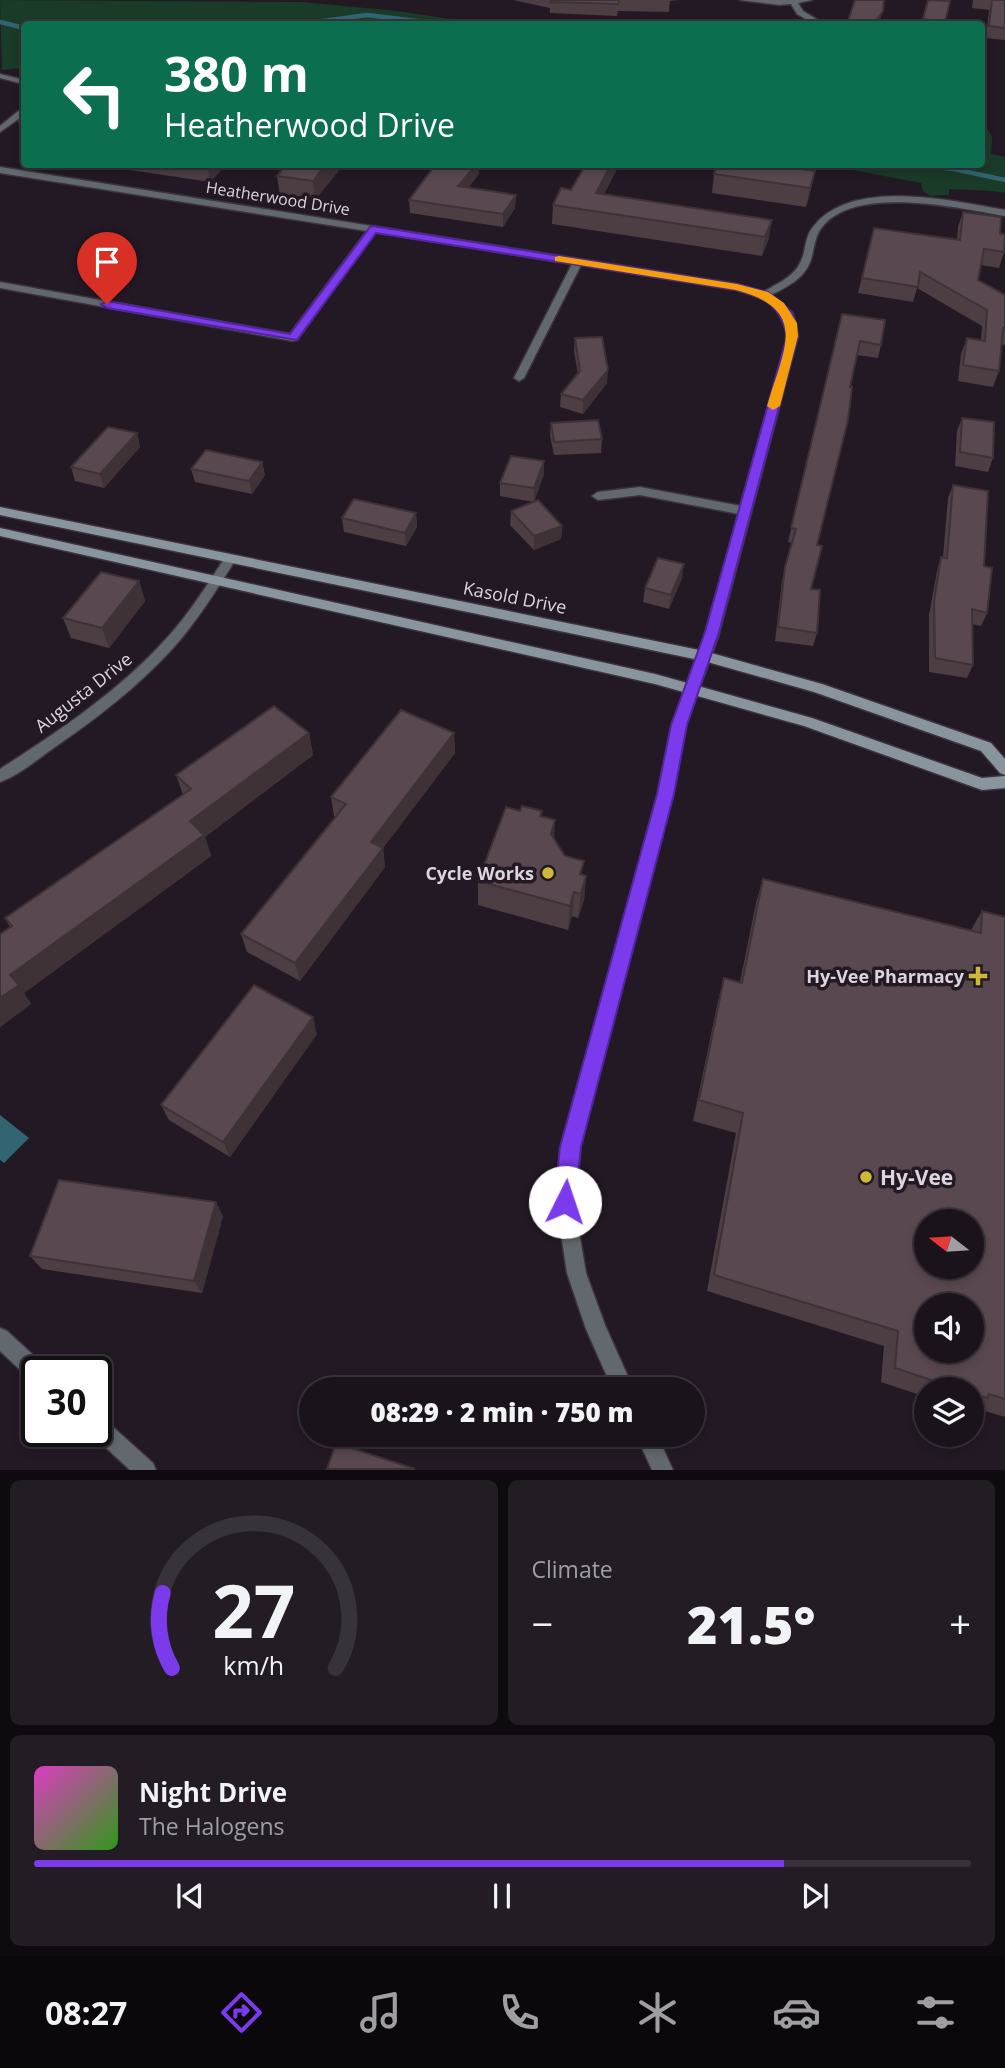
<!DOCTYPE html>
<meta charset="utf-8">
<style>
:root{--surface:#1a131c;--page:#231c25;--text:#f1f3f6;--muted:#9f9ea3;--line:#38323b;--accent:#7c3aed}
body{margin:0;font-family:"Open Sans",sans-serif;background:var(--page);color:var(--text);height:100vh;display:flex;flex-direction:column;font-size:26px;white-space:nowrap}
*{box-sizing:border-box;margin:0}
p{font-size:23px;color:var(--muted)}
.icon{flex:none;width:38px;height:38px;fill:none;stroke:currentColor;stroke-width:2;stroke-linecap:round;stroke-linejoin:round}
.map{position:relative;height:1470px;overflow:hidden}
.panel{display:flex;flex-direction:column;gap:10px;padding:10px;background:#0e0a0f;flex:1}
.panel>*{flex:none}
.hud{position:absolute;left:21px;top:21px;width:964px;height:147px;border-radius:7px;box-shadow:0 4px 10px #0003,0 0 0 2px var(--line);background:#0b6e4f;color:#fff;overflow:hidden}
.needle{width:46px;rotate:287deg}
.buttons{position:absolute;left:914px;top:1209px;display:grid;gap:14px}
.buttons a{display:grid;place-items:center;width:70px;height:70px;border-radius:50%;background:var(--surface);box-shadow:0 4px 10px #0003,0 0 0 2px var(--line);font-size:35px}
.speed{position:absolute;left:21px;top:1356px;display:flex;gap:14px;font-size:35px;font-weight:700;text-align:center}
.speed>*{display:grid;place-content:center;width:91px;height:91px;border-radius:50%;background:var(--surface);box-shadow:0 4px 10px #0003,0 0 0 2px var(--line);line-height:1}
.speed .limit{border:4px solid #111;border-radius:10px;background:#fff;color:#111}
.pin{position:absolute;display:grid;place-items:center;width:60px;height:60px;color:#fff;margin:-72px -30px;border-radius:50% 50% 50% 0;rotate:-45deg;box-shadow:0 0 7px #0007}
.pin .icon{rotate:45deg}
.me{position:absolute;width:77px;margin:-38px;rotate:4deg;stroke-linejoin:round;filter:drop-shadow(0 0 5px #0008)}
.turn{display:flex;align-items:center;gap:24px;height:147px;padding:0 28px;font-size:32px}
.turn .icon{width:91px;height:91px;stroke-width:2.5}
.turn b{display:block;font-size:49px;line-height:60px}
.big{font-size:52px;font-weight:800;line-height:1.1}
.panel .widget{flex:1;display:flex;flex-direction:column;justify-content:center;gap:10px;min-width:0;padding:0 24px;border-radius:10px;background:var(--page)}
.panel .dial{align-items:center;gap:0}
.dial svg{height:182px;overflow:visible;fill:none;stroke:var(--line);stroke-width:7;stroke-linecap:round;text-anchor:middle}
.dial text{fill:var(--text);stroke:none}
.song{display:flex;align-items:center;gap:21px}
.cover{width:84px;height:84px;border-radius:10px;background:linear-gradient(135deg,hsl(310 70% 55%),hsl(110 70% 35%))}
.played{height:7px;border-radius:4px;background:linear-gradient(90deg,var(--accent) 80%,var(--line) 80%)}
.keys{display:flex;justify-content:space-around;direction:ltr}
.heat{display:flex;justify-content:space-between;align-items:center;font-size:38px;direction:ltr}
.panel .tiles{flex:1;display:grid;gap:10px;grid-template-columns:1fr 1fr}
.widget:last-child{grid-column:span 2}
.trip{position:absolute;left:299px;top:1377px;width:406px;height:70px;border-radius:35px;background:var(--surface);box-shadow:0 4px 10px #0003,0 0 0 2px var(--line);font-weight:800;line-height:70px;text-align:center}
.tabs{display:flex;height:112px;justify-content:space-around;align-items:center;background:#0a080b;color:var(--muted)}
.tabs .icon{width:49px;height:49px}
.tabs .selected{color:var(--accent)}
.tabs b{font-size:32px;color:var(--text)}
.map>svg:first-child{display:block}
.green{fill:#1a3b27}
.water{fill:#326472}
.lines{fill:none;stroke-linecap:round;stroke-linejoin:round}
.stream{stroke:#326472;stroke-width:4.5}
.street-casing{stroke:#3d333f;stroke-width:3}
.secondary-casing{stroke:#3d333f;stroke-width:3}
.street{fill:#62696e;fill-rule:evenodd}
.secondary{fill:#89959c;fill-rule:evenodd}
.wall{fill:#4d3e44}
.shaded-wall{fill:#3e3237}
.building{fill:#59484f;stroke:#3e3237;stroke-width:2;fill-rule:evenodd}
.route{fill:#7c3aed;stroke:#51269a;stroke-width:2}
.slow{fill:#f59e0b}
.poi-dot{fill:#ccb938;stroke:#231925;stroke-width:2.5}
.labels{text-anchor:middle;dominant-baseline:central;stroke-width:7;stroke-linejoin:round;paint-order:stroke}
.far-street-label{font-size:16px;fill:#dbd5dd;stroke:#231925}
.street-label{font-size:18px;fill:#dbd5dd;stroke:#231925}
.poi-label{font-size:18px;font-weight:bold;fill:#dbd5dd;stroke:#231925;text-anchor:end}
.near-poi-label{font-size:21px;font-weight:bold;fill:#dbd5dd;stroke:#231925;text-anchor:start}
</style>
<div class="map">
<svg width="1005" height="1470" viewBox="0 0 1005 1470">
<rect width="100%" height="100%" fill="#231925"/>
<g class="green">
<path d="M 0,0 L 301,2 L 397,11 L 485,24 L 24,24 L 24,68 L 2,70 Z"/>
<path d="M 982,119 L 992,137 L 991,154 L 1005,157 L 1005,193 C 986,189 968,191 949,189 L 949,195 L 930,196 L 923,191 L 921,183 L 827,165 L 982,164 Z"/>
</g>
<path class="water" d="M 0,1115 L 29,1138 L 4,1163 L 0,1160 Z"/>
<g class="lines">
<g class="stream">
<path d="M 0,22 L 24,28"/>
<path d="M 255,24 L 308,23 L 367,15 L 442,24"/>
<path d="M 908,164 L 954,169 L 1005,180"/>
</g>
<defs>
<g id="street">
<path d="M 740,0 L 812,0 L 798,3 L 803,11 L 818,20 L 811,22 L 797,14 L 791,4 L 779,5 Z"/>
<path d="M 0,74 L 24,80 L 24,84 L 0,78 Z"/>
<path d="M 21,109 L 24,109 L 24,115 L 0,132 L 0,126 Z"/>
<path d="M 0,167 L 737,284 L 763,292 C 782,281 799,275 804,252 C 806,243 807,234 813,227 C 851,177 953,201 1005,210 L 1005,216 C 960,208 850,183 820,230 C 815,238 814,248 812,256 C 807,278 788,286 771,295 L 793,314 L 798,336 L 718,637 L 686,725 L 673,794 L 580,1147 L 576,1214 L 586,1273 L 605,1325 L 634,1390 L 613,1390 L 586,1329 L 567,1273 L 558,1214 L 562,1147 L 659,794 L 672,725 L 704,637 L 739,514 L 640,495 L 598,500 L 592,496 L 598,492 L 640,487 L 741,506 L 788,336 C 781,303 767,299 736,290 L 581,265 L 524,378 L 519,381 L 514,378 L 572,264 L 375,232 L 297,340 L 293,341 L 0,288 L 0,282 L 290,334 L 367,231 L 0,173 Z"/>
<path d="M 230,555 L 236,559 C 217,589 198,620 174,647 C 139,686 97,718 55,747 C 38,759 19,775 0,782 L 0,769 C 59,731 118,692 166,639 C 189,614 207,585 226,556 Z"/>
<path d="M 0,1328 L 7,1331 L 44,1365 L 47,1372 L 37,1372 L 37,1382 L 30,1379 L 0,1351 Z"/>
<path d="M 96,1415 L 103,1418 L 153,1463 L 156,1470 L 130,1470 L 89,1432 L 96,1432 Z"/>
<path d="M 636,1435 L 657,1435 L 673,1470 L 652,1470 Z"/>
</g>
<g id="secondary">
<path d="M 0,507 L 704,651 L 822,684 L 991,743 L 1005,759 L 1005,775 L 1000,773 L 981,751 L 814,692 L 704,661 L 0,515 Z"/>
<path d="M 0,528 L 655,674 L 812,718 L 982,778 L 1005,776 L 1005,788 L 982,790 L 804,726 L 655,684 L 0,536 Z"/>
</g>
</defs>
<use href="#street" class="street-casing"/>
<use href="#secondary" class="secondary-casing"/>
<use href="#street" class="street"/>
<use href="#secondary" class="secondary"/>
</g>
<g class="wall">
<path d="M 513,0 L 679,0 L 670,1 L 669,12 L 618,11 L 617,16 L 550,13 L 550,8 Z"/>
<path d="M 928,0 L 950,1 L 944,24 L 921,24 Z"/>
<path d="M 973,0 L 1005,0 L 1005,40 L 986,38 L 989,10 L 972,8 Z"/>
<path d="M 24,116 L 24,140 L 23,139 L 18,121 Z"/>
<path d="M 109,164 L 227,164 L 210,182 L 110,167 Z"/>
<path d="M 287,164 L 344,164 L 315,200 L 280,195 L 277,176 Z"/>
<path d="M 436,164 L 483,164 L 479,169 L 479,174 L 468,188 L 516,195 L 515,208 L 503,227 L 410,213 L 409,200 Z"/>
<path d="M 586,164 L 617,164 L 616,171 L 604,194 L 769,238 L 762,256 L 552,224 L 553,205 L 571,190 Z"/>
<path d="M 815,171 L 811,189 L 806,207 L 712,193 L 714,174 Z"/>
<path d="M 963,212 L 1000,234 L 1004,252 L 999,268 L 981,265 L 978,280 L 1005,295 L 1005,345 L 1002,345 L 999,371 L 993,387 L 958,381 L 961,354 L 967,338 L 981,340 L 982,326 L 917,288 L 913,302 L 858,293 L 874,228 L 957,240 L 958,227 Z"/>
<path d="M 842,314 L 881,345 L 878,358 L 857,355 L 817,545 L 811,589 L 817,633 L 813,646 L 775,641 L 782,581 L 792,543 L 788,542 Z"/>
<path d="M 575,338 L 607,383 L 583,414 L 560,407 L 561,394 L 578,374 L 574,351 Z"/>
<path d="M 962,418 L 993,458 L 988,472 L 955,466 L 957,431 Z"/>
<path d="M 551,423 L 602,439 L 601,453 L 554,455 L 550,436 Z"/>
<path d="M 137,433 L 140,447 L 104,488 L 75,481 L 71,467 Z"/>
<path d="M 262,462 L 265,475 L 252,494 L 195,482 L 191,469 Z"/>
<path d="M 544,474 L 534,502 L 500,496 L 500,483 Z"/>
<path d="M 953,485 L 984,566 L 987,613 L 981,626 L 972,624 L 973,665 L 967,678 L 929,672 L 929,615 L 937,571 L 941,557 L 943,557 L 948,498 Z"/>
<path d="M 511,511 L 562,526 L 561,539 L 534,550 L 510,525 Z"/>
<path d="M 416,513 L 417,527 L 406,546 L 344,532 L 342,518 Z"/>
<path d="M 682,578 L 669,609 L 643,602 L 645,588 Z"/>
<path d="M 139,581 L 145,601 L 109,648 L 71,638 L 63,618 Z"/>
<path d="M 309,733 L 313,755 L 205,837 L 211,856 L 24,993 L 31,1004 L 0,1027 L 10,927 L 5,918 L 183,795 L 176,775 Z"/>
<path d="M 454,733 L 455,753 L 383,848 L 385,867 L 300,981 L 247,952 L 241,934 L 336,817 L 334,816 L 331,797 Z"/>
<path d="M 541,816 L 554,839 L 565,856 L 583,875 L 586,876 L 584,900 L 578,918 L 572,916 L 568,930 L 478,905 L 478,881 Z"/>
<path d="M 763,879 L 971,930 L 982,911 L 1005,917 L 1005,1417 L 975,1408 L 971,1411 L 971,1390 L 926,1390 L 926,1397 L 881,1382 L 884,1346 L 707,1291 L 736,1133 L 693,1121 L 718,1001 L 724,978 L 740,982 L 756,903 Z"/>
<path d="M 317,1034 L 230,1157 L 169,1120 L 161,1105 Z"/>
<path d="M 223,1216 L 202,1293 L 42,1269 L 30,1256 Z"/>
</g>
<g class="shaded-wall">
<path d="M 883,11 L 879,24 L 874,24 Z"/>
<path d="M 207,164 L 227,164 L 210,182 Z"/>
<path d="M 326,164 L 344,164 L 315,200 L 313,181 Z"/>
<path d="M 476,164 L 483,164 L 479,169 L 479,174 L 458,199 L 458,186 Z"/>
<path d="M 611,164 L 617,164 L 616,171 L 595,211 L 596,193 Z"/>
<path d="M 815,171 L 811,189 L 806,207 L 810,188 Z"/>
<path d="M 516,195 L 515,208 L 503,227 L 503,214 Z"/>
<path d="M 772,220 L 769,238 L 762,256 L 765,237 Z"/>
<path d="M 608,370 L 607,383 L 583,414 L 583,400 Z"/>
<path d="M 137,433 L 140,447 L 104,488 L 100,474 Z"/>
<path d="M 544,461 L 544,474 L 534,502 L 534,488 Z"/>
<path d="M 262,462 L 265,475 L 252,494 L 249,481 Z"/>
<path d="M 416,513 L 417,527 L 406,546 L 405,533 Z"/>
<path d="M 562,526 L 561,539 L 534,550 L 534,536 Z"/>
<path d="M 684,564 L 682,578 L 669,609 L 671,595 Z"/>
<path d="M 139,581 L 145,601 L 109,648 L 102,628 Z"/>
<path d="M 309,733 L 313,755 L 205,837 L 211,856 L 24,993 L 31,1004 L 0,1027 L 0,998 L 10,975 L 190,821 Z"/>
<path d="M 454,733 L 455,753 L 383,848 L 385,867 L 300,981 L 295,963 L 371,842 Z"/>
<path d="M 555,820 L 554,844 L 551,834 Z"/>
<path d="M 586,876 L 584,900 L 578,918 L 581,894 Z"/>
<path d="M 574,892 L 572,916 L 568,930 L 570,906 Z"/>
<path d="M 313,1017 L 317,1034 L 230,1157 L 223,1142 Z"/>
<path d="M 216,1202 L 223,1216 L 202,1293 L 194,1281 Z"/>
</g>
<g class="building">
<path d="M 551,0 L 619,0 L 618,4 L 550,2 Z"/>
<path d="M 855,0 L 884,0 L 883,11 L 874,24 L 847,24 Z"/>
<path d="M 928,0 L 950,1 L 945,22 L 923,19 Z"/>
<path d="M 992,0 L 1005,0 L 1005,28 L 989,26 Z"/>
<path d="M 24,116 L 24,122 L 18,121 Z"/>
<path d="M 287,164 L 326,164 L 313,181 L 277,176 Z"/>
<path d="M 436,164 L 477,164 L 458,186 L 516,195 L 503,214 L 409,200 Z"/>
<path d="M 586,164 L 611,164 L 596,193 L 772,220 L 765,237 L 553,205 L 561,188 L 571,190 Z"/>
<path d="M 718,164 L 770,164 L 815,171 L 810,188 L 714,174 Z"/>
<path d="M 963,212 L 1001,217 L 1000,234 L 1005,234 L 1004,252 L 984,249 L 978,280 L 1005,295 L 1005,328 L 1003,328 L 999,371 L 963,365 L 967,338 L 985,341 L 987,310 L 920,272 L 918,287 L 862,278 L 874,228 L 960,240 Z"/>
<path d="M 842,314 L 885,320 L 881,345 L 860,341 L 850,387 L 852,387 L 848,420 L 817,545 L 822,546 L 811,589 L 820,590 L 817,633 L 778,627 L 785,567 L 796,529 L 791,528 Z"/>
<path d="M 602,337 L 608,370 L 583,400 L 561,394 L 580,371 L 575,338 Z"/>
<path d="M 962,418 L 994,422 L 993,458 L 960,452 Z"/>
<path d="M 598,420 L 602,439 L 554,442 L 551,423 Z"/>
<path d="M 108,427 L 137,433 L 100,474 L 71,467 Z"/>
<path d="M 206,450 L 262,462 L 249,481 L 191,469 Z"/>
<path d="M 511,456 L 544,461 L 534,488 L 500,483 Z"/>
<path d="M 953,485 L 988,491 L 984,566 L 992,568 L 987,613 L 972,609 L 973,665 L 935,658 L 934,601 L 941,557 L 947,558 Z"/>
<path d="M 354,499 L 416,513 L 405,533 L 342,518 Z"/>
<path d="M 538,500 L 562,526 L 534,536 L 511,511 Z"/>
<path d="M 658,558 L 684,564 L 671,595 L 645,588 Z"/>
<path d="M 101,572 L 139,581 L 102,628 L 63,618 Z"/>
<path d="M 274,706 L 309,733 L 190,821 L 204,835 L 10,975 L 19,985 L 0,998 L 0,934 L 12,926 L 5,918 L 191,789 L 176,775 Z"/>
<path d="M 401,710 L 454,733 L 371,842 L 383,848 L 295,963 L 241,934 L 346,804 L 331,797 Z"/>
<path d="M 522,806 L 542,811 L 540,816 L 555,820 L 551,834 L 565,856 L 584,861 L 580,874 L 586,876 L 581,894 L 574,892 L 570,906 L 478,881 L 506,807 L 520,811 Z"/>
<path d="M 763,879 L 981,933 L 982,911 L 1005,917 L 1005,1399 L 989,1394 L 988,1398 L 971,1393 L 971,1390 L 961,1390 L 895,1368 L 898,1331 L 714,1275 L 743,1113 L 699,1100 L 724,978 L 742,983 ZM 926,1222 L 971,1222 L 971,1267 L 926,1267 ZM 926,1306 L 971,1306 L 971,1351 L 926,1351 Z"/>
<path d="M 254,985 L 313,1017 L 223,1142 L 161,1105 Z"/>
<path d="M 59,1180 L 216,1202 L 194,1281 L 30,1256 Z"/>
<path d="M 336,1443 L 415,1469 L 327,1469 Z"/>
</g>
<path class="route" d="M 373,226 L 741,285 L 768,292 L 792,312 L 798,336 L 719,632 L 687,725 L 674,794 L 581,1147 L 575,1202 L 572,1210 L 565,1213 L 557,1210 L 554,1202 L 560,1147 L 657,794 L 671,725 L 705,632 L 787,336 C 780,305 766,298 736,290 L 376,233 L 297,340 L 107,308 L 101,304 L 107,301 L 290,334 L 370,227 Z"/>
<path class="slow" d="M 559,256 L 737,284 L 768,292 L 784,303 L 797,323 L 798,336 L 780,406 L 773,410 L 767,406 C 783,350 811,310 736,290 L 555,261 L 555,257 Z"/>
<g class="poi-dot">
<circle cx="548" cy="873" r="7"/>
<path d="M974.5 965.5h7v7h7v7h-7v7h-7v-7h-7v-7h7z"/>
<circle cx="866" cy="1177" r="7"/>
</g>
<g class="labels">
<g class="far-street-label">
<text transform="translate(278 198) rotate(9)">Heatherwood Drive</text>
</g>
<g class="street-label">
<text transform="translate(515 597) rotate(11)">Kasold Drive</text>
<text transform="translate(83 692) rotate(-38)">Augusta Drive</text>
</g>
<g class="poi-label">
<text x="534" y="873">Cycle Works</text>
<text x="964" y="976">Hy-Vee Pharmacy</text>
</g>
<g class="near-poi-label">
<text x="880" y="1177">Hy-Vee</text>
</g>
</g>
</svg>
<div class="buttons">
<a><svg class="needle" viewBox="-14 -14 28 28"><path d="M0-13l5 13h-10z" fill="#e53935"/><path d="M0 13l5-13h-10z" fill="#9f9ea3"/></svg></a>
<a><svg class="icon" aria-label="sound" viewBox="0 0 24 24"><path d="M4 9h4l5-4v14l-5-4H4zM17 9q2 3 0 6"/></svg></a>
<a><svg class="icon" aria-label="layers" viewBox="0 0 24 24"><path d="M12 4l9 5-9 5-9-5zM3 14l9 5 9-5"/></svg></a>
</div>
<div class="speed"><div class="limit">30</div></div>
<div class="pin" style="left:107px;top:304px;background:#d93025"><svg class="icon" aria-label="arrive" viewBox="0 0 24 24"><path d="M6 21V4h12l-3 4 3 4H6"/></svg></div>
<svg class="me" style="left:565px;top:1202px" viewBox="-20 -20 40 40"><circle r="19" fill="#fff"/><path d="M0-13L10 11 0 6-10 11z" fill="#7c3aed"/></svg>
<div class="trip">08:29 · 2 min · 750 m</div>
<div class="hud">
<div class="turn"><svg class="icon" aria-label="left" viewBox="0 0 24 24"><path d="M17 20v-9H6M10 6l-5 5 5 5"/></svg><div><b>380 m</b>Heatherwood Drive</div></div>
</div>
</div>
<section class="panel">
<div class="tiles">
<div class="widget dial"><svg viewBox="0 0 100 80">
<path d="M14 69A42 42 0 1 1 86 69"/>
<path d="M14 69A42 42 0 0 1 10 36" stroke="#7c3aed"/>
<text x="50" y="56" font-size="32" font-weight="700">27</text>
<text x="50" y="72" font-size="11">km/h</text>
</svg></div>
<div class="widget"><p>Climate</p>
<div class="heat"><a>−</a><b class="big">21.5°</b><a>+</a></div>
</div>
<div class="widget">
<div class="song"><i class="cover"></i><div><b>Night Drive</b><p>The Halogens</p></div></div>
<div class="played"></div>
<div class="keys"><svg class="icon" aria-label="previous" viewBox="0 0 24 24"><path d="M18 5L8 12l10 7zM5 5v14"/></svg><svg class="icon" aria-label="pause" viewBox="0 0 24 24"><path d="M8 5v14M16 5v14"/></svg><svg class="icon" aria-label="next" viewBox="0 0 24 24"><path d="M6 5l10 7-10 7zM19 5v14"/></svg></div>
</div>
</div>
</section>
<nav class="tabs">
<b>08:27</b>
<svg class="icon selected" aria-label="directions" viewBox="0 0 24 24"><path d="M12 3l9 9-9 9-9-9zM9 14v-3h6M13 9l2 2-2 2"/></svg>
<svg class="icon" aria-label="music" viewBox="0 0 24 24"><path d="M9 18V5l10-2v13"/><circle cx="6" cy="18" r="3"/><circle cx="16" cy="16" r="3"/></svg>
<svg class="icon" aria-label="phone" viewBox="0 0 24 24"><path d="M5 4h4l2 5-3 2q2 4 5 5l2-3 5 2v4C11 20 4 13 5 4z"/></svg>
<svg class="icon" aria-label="climate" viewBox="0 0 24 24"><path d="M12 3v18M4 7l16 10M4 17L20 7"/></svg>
<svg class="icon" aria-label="car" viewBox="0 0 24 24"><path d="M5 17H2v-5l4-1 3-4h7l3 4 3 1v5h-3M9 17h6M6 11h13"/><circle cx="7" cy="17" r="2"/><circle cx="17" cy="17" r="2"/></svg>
<svg class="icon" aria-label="filters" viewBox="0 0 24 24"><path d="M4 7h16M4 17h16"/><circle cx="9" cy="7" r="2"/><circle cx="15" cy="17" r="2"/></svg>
</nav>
